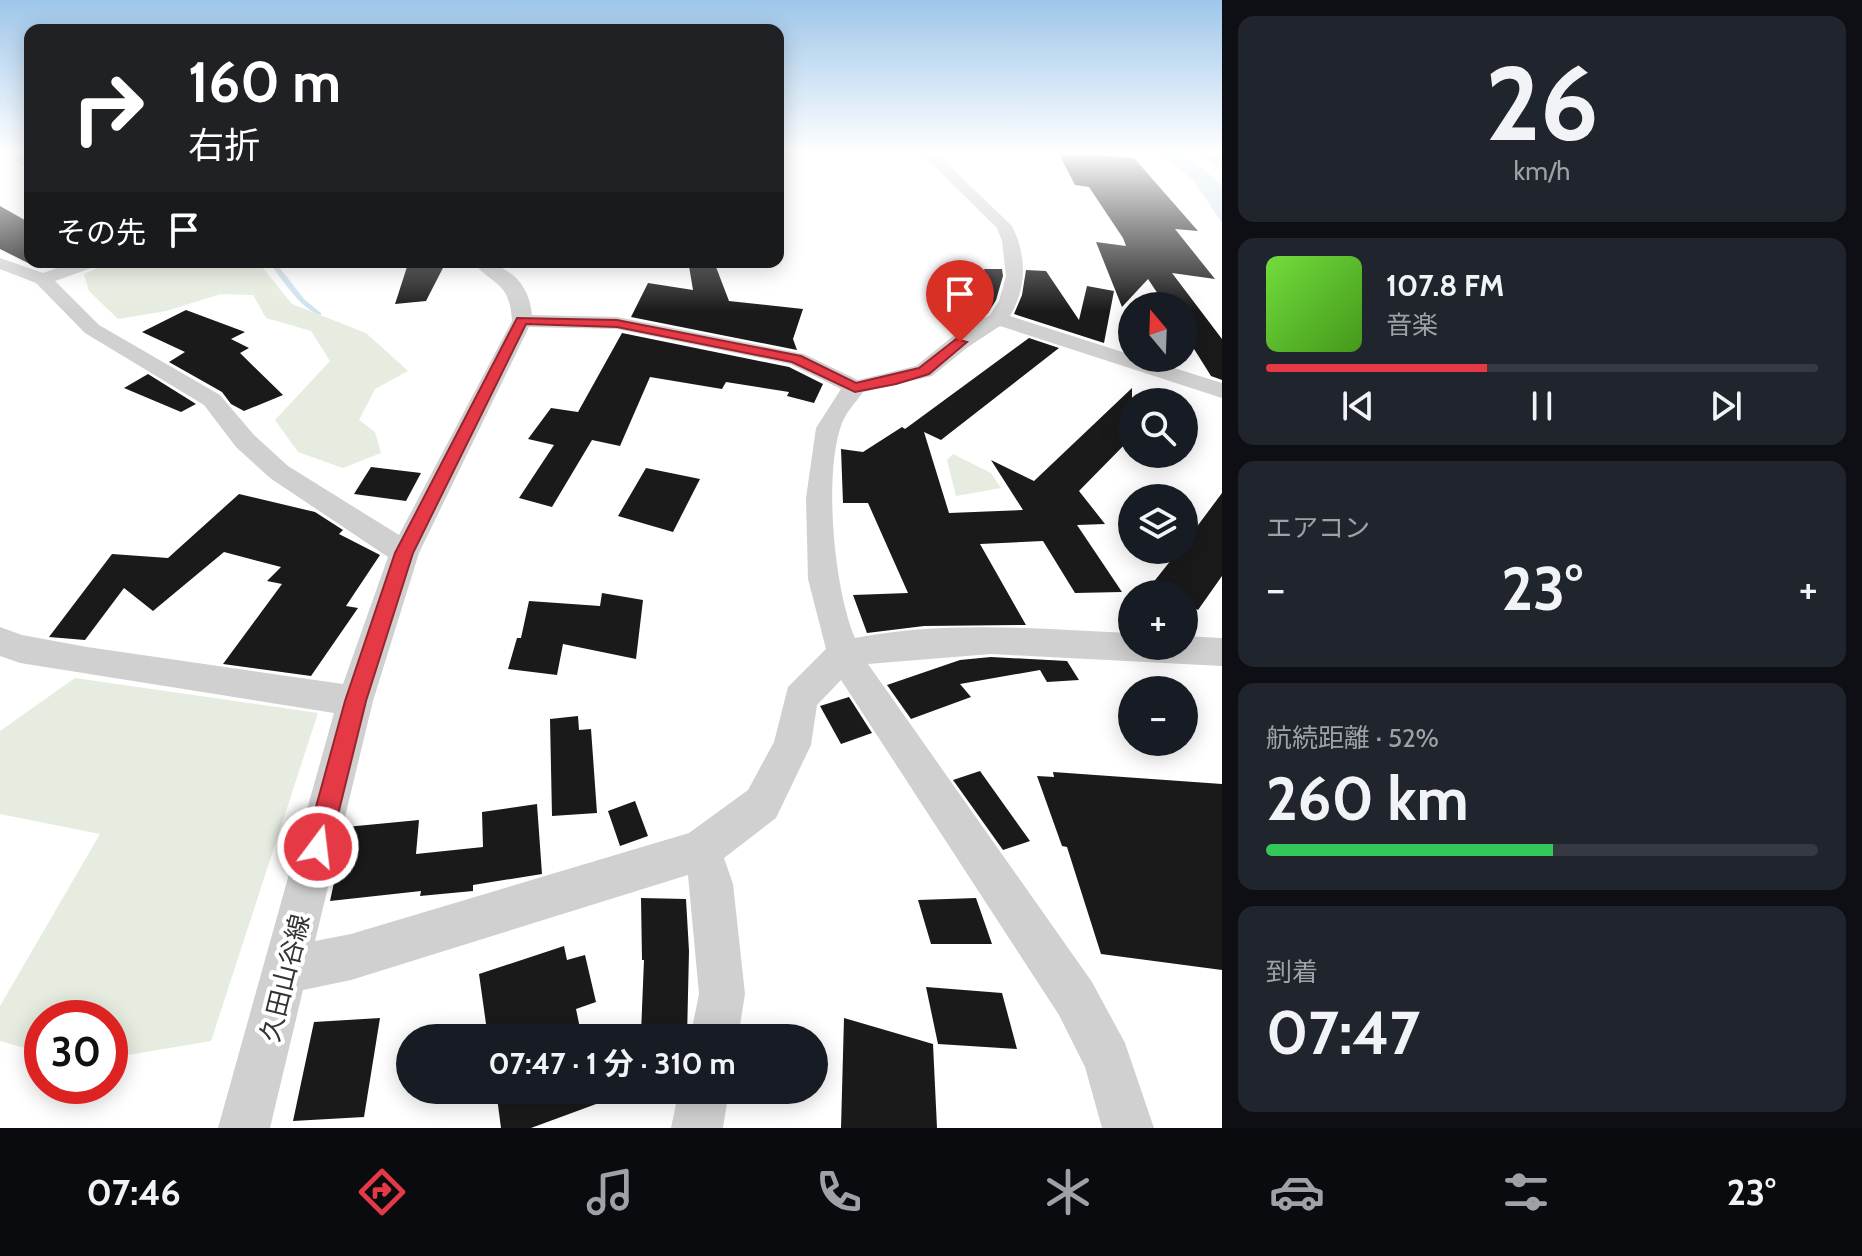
<!DOCTYPE html>
<html lang="ja">
<meta charset="utf-8">
<style>
:root{--surface:#171b24;--page:#20242c;--text:#f1f3f6;--muted:#9ea1a6;--line:#363941;--accent:#e63946}
body{margin:0;font-family:Cabin,"Noto Sans JP",sans-serif;background:var(--page);color:var(--text);height:100vh;display:flex;flex-direction:column;font-size:30px;white-space:nowrap}
*{box-sizing:border-box;margin:0}
p{font-size:26px;color:var(--muted)}
.icon{flex:none;width:44px;height:44px;fill:none;stroke:currentColor;stroke-width:2;stroke-linecap:round;stroke-linejoin:round}
.map{position:relative;flex:1;overflow:hidden}
.panel{display:flex;flex-direction:column;gap:16px;padding:16px;background:#0d0f14;width:640px}
.panel>*{flex:none}
.banner{position:absolute;left:24px;top:24px;width:760px;height:244px;border-radius:16px;box-shadow:0 4px 20px #0003;background:#202124;color:#fff;overflow:hidden}
.needle{width:52px;rotate:341deg}
.tools{position:absolute;left:1118px;top:292px;display:grid;gap:16px}
.tools a{display:grid;place-items:center;width:80px;height:80px;border-radius:50%;background:var(--surface);box-shadow:0 4px 20px #0003;font-size:40px}
.speed{position:absolute;left:24px;top:1000px;display:flex;gap:16px;font-size:40px;font-weight:700;text-align:center}
.speed>*{display:grid;place-content:center;width:104px;height:104px;border-radius:50%;background:var(--surface);box-shadow:0 4px 20px #0003;line-height:1}
.speed .limit{border:12px solid #d22;background:#fff;color:#111}
.pin{position:absolute;display:grid;place-items:center;width:68px;height:68px;color:#fff;margin:-82px -34px;border-radius:50% 50% 50% 0;rotate:-45deg;box-shadow:0 0 8px #0007}
.pin .icon{rotate:45deg}
.me{position:absolute;width:88px;margin:-44px;rotate:15deg;stroke-linejoin:round;filter:drop-shadow(0 0 6px #0008)}
.turn{display:flex;align-items:center;gap:28px;height:168px;padding:0 32px;font-size:36px}
.turn .icon{width:104px;height:104px;stroke-width:2.5}
.turn b{display:block;font-size:56px;line-height:68px}
.then{display:flex;align-items:center;height:76px;padding:0 32px;background:#0003;gap:16px;font-size:30px}
.big{font-size:60px;font-weight:700;line-height:1.1}
.panel .card{flex:1;display:flex;flex-direction:column;justify-content:center;gap:12px;min-width:0;padding:0 28px;border-radius:16px;background:var(--page)}
.panel .dial{align-items:center;gap:0}
.dial b{font-size:104px;line-height:1}
.song{display:flex;align-items:center;gap:24px}
.cover{width:96px;height:96px;border-radius:12px;background:linear-gradient(135deg,hsl(100 70% 55%),hsl(100 70% 35%))}
.played{height:8px;border-radius:4px;background:linear-gradient(90deg,var(--accent) 40%,var(--line) 40%)}
.keys{display:flex;justify-content:space-around;direction:ltr}
.heat{display:flex;justify-content:space-between;align-items:center;font-size:44px;direction:ltr}
.charge{height:12px;border-radius:6px;background:linear-gradient(90deg,#34c759 52%,var(--line) 0)}
.trip{position:absolute;left:396px;top:1024px;width:432px;height:80px;border-radius:40px;background:var(--surface);box-shadow:0 4px 20px #0003;font-weight:700;line-height:80px;text-align:center}
.tab-bar{display:flex;height:128px;justify-content:space-around;align-items:center;background:#090b0e;color:var(--muted)}
.tab-bar .icon{width:56px;height:56px}
.tab-bar .selected{color:var(--accent)}
.tab-bar b{font-size:36px;color:var(--text)}
main{display:flex;flex:1;min-height:0}
.map>svg:first-child{display:block}
.green{fill:#e6ecdf}
.water{fill:#cfe2ee}
.lines{fill:none;stroke-linecap:round;stroke-linejoin:round}
.stream{fill:#cfe2ee;fill-rule:evenodd}
.building{fill:#1a1a1a}
.minor{fill:#d0d0d0;fill-rule:evenodd}
.route{fill:#e63946;stroke:#96252e;stroke-width:2}
.labels{text-anchor:middle;dominant-baseline:central;stroke-width:8;stroke-linejoin:round;paint-order:stroke}
.street-label{font-size:26px;fill:#333;stroke:#fff}
</style>
<main>
<div class="map">
<svg width="1222" height="1128" viewBox="0 0 1222 1128">
<rect width="100%" height="100%" fill="#fff"/>
<g class="green">
<path d="M 109,262 L 258,262 L 292,304 L 366,333 L 408,371 L 375,389 L 359,420 L 375,432 L 381,453 L 343,468 L 298,452 L 275,420 L 330,361 L 311,331 L 266,318 L 253,295 L 221,294 L 166,311 L 118,319 L 89,291 L 84,274 Z"/>
<path d="M 953,454 L 991,473 L 1001,488 L 956,496 L 947,460 Z"/>
<path d="M 75,678 L 318,713 L 211,1041 L 110,1058 L 110,1018 L 42,1018 L 42,1053 L 0,1041 L 0,1006 L 100,834 L 0,814 L 0,731 Z"/>
</g>
<path class="water" d="M 1160,153 C 1190,153 1200,166 1222,186 L 1222,223 L 1193,180 Z"/>
<g class="lines">
<path class="stream" d="M 269,262 L 275,262 L 305,300 L 321,313 L 321,315 C 302,311 281,278 269,262 Z"/>
</g>
<g class="building">
<path d="M 1081,154 L 1134,158 L 1198,231 L 1175,229 L 1215,279 L 1172,273 L 1222,339 L 1222,380 L 1211,376 L 1184,333 L 1184,306 L 1166,306 L 1148,279 L 1122,307 L 1096,242 L 1126,246 L 1123,238 L 1089,187 L 1075,185 L 1060,156 Z"/>
<path d="M 0,206 L 30,223 L 30,264 L 0,249 Z"/>
<path d="M 432,262 L 446,262 L 426,301 L 395,304 L 407,267 Z"/>
<path d="M 689,266 L 716,267 L 729,301 L 803,309 L 793,339 L 797,350 L 631,317 L 648,283 L 693,290 Z"/>
<path d="M 984,269 L 1002,269 L 1003,276 L 996,300 L 988,313 L 952,306 L 967,279 L 987,282 Z"/>
<path d="M 1026,270 L 1046,271 L 1079,320 L 1087,286 L 1114,291 L 1104,343 L 1014,314 L 1022,295 Z"/>
<path d="M 186,310 L 245,332 L 231,339 L 249,348 L 240,353 L 283,395 L 244,411 L 231,404 L 222,392 L 169,362 L 185,352 L 142,332 Z"/>
<path d="M 622,333 L 789,367 L 823,384 L 814,403 L 787,396 L 789,392 L 726,382 L 722,389 L 650,377 L 620,446 L 592,440 L 552,507 L 519,498 L 554,445 L 528,439 L 551,408 L 578,412 Z"/>
<path d="M 1029,338 L 1059,348 L 941,440 L 924,432 L 949,513 L 1023,510 L 991,460 L 1034,481 L 1132,388 L 1132,437 L 1079,491 L 1105,524 L 1077,525 L 1122,592 L 1075,593 L 1043,541 L 980,544 L 1026,625 L 924,626 L 867,633 L 853,595 L 908,593 L 868,503 L 843,503 L 841,449 L 863,452 L 902,427 L 905,429 Z"/>
<path d="M 148,374 L 196,404 L 181,412 L 124,388 Z"/>
<path d="M 371,467 L 421,473 L 406,501 L 354,494 Z"/>
<path d="M 646,468 L 700,479 L 673,532 L 618,516 Z"/>
<path d="M 1222,493 L 1222,576 L 1198,610 L 1184,602 L 1184,594 L 1169,594 L 1152,584 L 1179,550 L 1184,550 L 1184,544 Z"/>
<path d="M 239,494 L 315,512 L 343,530 L 339,534 L 380,555 L 346,606 L 358,608 L 311,676 L 223,664 L 282,584 L 267,581 L 281,567 L 224,552 L 153,611 L 124,588 L 85,640 L 49,637 L 112,554 L 168,558 Z"/>
<path d="M 602,593 L 643,600 L 636,659 L 563,644 L 557,675 L 508,669 L 517,638 L 521,638 L 529,601 L 600,606 Z"/>
<path d="M 991,657 L 1067,661 L 1079,680 L 1047,682 L 1040,670 L 960,684 L 971,697 L 911,719 L 887,685 L 960,660 Z"/>
<path d="M 849,697 L 872,733 L 841,744 L 820,706 Z"/>
<path d="M 578,716 L 579,730 L 591,729 L 597,813 L 552,816 L 550,719 Z"/>
<path d="M 980,771 L 1030,841 L 1003,850 L 953,780 Z"/>
<path d="M 1053,772 L 1222,784 L 1222,970 L 1101,954 L 1067,847 L 1062,846 L 1037,776 L 1054,777 Z"/>
<path d="M 635,801 L 648,836 L 620,846 L 608,811 Z"/>
<path d="M 537,804 L 542,874 L 473,885 L 473,891 L 420,896 L 421,891 L 330,901 L 346,827 L 419,820 L 416,854 L 483,847 L 482,812 Z"/>
<path d="M 641,898 L 686,899 L 689,951 L 687,1038 L 641,1033 L 644,960 L 642,960 Z"/>
<path d="M 976,898 L 992,944 L 931,944 L 918,900 Z"/>
<path d="M 564,946 L 567,960 L 585,955 L 596,1002 L 576,1009 L 582,1038 L 488,1038 L 479,974 Z"/>
<path d="M 926,987 L 1002,993 L 1017,1049 L 938,1044 Z"/>
<path d="M 380,1018 L 364,1117 L 293,1121 L 314,1022 Z"/>
<path d="M 844,1018 L 933,1044 L 937,1128 L 841,1128 Z"/>
<path d="M 496,1090 L 625,1090 L 626,1093 L 531,1128 L 501,1128 Z"/>
</g>
<g class="lines">
<g class="minor">
<path d="M 1,153 L 19,153 L 30,159 L 30,169 Z"/>
<path d="M 778,153 L 804,153 L 778,160 Z"/>
<path d="M 921,153 L 936,153 L 1012,226 C 1027,256 1027,287 1010,316 L 1132,355 L 1132,358 L 1142,358 L 1222,383 L 1222,398 L 1000,326 L 968,347 L 932,376 L 863,392 C 856,402 847,411 842,423 C 823,473 834,589 855,638 C 946,620 1040,629 1132,633 L 1132,646 L 1184,646 L 1184,636 L 1222,638 L 1222,666 L 991,654 L 868,664 L 1092,982 L 1125,1043 L 1154,1128 L 1102,1128 L 1085,1067 L 1059,1015 L 841,680 L 817,705 L 811,745 L 776,818 L 724,858 L 733,884 L 745,994 L 738,1038 L 690,1038 L 699,994 L 688,875 L 351,980 L 303,990 L 270,1128 L 218,1128 L 334,713 L 20,663 L 0,656 L 0,627 L 22,635 L 87,647 L 343,684 L 388,557 L 270,478 L 236,447 L 204,405 L 85,333 L 36,283 L 0,269 L 0,258 L 43,273 L 74,262 L 100,262 L 97,266 L 55,281 L 99,325 L 220,395 L 254,435 L 288,466 L 399,535 L 512,321 C 510,282 494,286 472,262 C 505,262 529,280 532,315 L 617,317 L 804,354 L 858,380 L 916,366 L 952,337 L 990,315 L 999,301 L 1006,276 L 1002,241 L 997,228 ZM 529,327 L 617,329 L 790,364 L 841,389 L 816,428 L 806,498 L 808,579 L 826,649 L 788,687 L 774,742 L 748,790 L 689,833 L 351,934 L 315,941 L 373,701 L 419,553 Z"/>
<path d="M 1197,153 L 1214,153 L 1222,159 L 1222,169 Z"/>
<path d="M 679,1090 L 729,1090 L 723,1128 L 671,1128 Z"/>
</g>
</g>
<linearGradient id="sky" x2="0" y2="1"><stop stop-color="#9ec6ea"/><stop offset="0.49" stop-color="#fff"/><stop offset="1" stop-color="#fff" stop-opacity="0"/></linearGradient>
<rect width="1222" height="311" fill="url(#sky)"/>
<path class="route" d="M 517,318 L 617,320 L 801,356 L 856,383 L 919,368 L 956,339 L 967,342 L 929,374 L 896,384 L 855,392 L 792,362 L 617,327 L 526,324 L 413,553 L 366,701 L 330,847 L 327,855 L 318,859 L 309,855 L 305,847 L 345,701 L 395,553 Z"/>
<g class="labels">
<g class="street-label">
<text transform="translate(285 978) rotate(-76)">久田山谷線</text>
</g>
</g>
</svg>
<div class="tools">
<a><svg class="needle" viewBox="-14 -14 28 28"><path d="M0-13l5 13h-10z" fill="#e53935"/><path d="M0 13l5-13h-10z" fill="#9ea1a6"/></svg></a>
<a><svg class="icon" aria-label="search" viewBox="0 0 24 24"><circle cx="10" cy="10" r="6"/><path d="M15 15l6 6"/></svg></a>
<a><svg class="icon" aria-label="layers" viewBox="0 0 24 24"><path d="M12 4l9 5-9 5-9-5zM3 14l9 5 9-5"/></svg></a>
<a>+</a>
<a>−</a>
</div>
<div class="speed"><div class="limit">30</div></div>
<div class="pin" style="left:960px;top:342px;background:#d93025"><svg class="icon" aria-label="arrive" viewBox="0 0 24 24"><path d="M6 21V4h12l-3 4 3 4H6"/></svg></div>
<svg class="me" style="left:318px;top:847px" viewBox="-20 -20 40 40"><circle r="17" fill="#e63946" stroke="#fff" stroke-width="3"/><path d="M0-11L8 9 0 5-8 9z" fill="#fff"/></svg>
<div class="trip">07:47 · 1 分 · 310 m</div>
<div class="banner">
<div class="turn"><svg class="icon" aria-label="right" viewBox="0 0 24 24"><path d="M7 20v-9h11M14 6l5 5-5 5"/></svg><div><b>160 m</b>右折</div></div>
<div class="then">その先<svg class="icon" aria-label="arrive" viewBox="0 0 24 24"><path d="M6 21V4h12l-3 4 3 4H6"/></svg></div>
</div>
</div>
<section class="panel">
<div class="card dial"><b>26</b><p>km/h</p></div>
<div class="card">
<div class="song"><i class="cover"></i><div><b>107.8 FM</b><p>音楽</p></div></div>
<div class="played"></div>
<div class="keys"><svg class="icon" aria-label="previous" viewBox="0 0 24 24"><path d="M18 5L8 12l10 7zM5 5v14"/></svg><svg class="icon" aria-label="pause" viewBox="0 0 24 24"><path d="M8 5v14M16 5v14"/></svg><svg class="icon" aria-label="next" viewBox="0 0 24 24"><path d="M6 5l10 7-10 7zM19 5v14"/></svg></div>
</div>
<div class="card"><p>エアコン</p>
<div class="heat"><a>−</a><b class="big">23°</b><a>+</a></div>
</div>
<div class="card"><p>航続距離 · 52%</p><b class="big">260 km</b><div class="charge"></div></div>
<div class="card"><p>到着</p><b class="big">07:47</b></div>
</section>
</main>
<nav class="tab-bar">
<b>07:46</b>
<svg class="icon selected" aria-label="directions" viewBox="0 0 24 24"><path d="M12 3l9 9-9 9-9-9zM9 14v-3h6M13 9l2 2-2 2"/></svg>
<svg class="icon" aria-label="music" viewBox="0 0 24 24"><path d="M9 18V5l10-2v13"/><circle cx="6" cy="18" r="3"/><circle cx="16" cy="16" r="3"/></svg>
<svg class="icon" aria-label="phone" viewBox="0 0 24 24"><path d="M5 4h4l2 5-3 2q2 4 5 5l2-3 5 2v4C11 20 4 13 5 4z"/></svg>
<svg class="icon" aria-label="climate" viewBox="0 0 24 24"><path d="M12 3v18M4 7l16 10M4 17L20 7"/></svg>
<svg class="icon" aria-label="car" viewBox="0 0 24 24"><path d="M5 17H2v-5l4-1 3-4h7l3 4 3 1v5h-3M9 17h6M6 11h13"/><circle cx="7" cy="17" r="2"/><circle cx="17" cy="17" r="2"/></svg>
<svg class="icon" aria-label="filters" viewBox="0 0 24 24"><path d="M4 7h16M4 17h16"/><circle cx="9" cy="7" r="2"/><circle cx="15" cy="17" r="2"/></svg>
<b>23°</b>
</nav>
